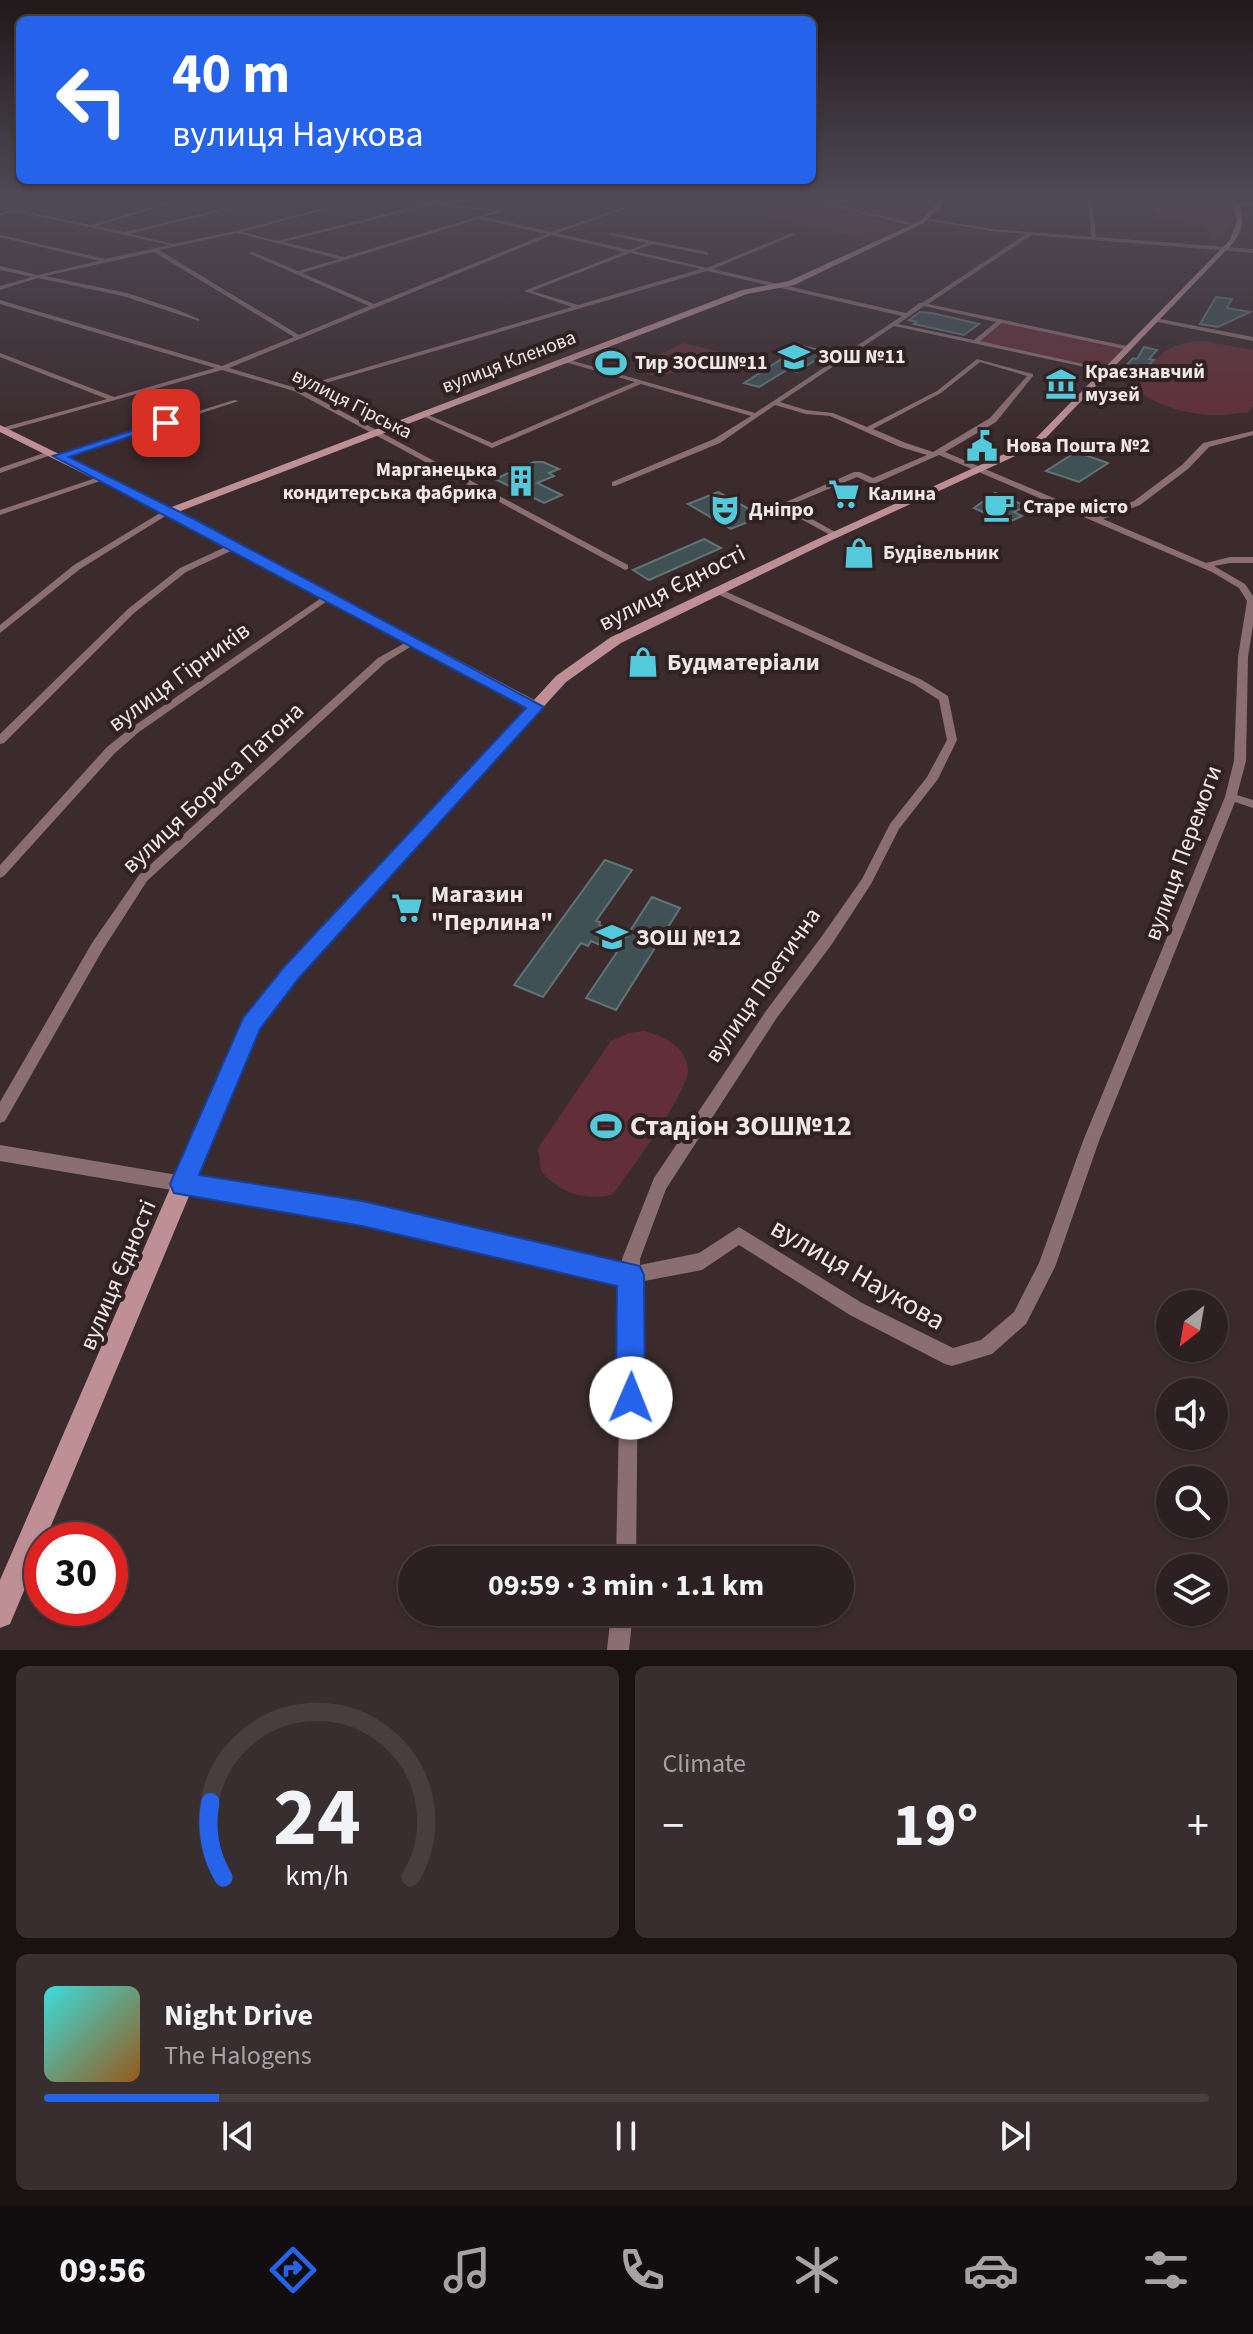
<!DOCTYPE html>
<meta charset="utf-8">
<style>
:root{--surface:#2c2022;--page:#382d2f;--text:#f1f3f6;--muted:#a6a3a5;--line:#483e40;--accent:#2563eb}
body{margin:0;font-family:"Source Sans 3",sans-serif;background:var(--page);color:var(--text);height:100vh;display:flex;flex-direction:column;font-size:30px;white-space:nowrap}
*{box-sizing:border-box;margin:0}
p{font-size:26px;color:var(--muted)}
.icon{flex:none;width:44px;height:44px;fill:none;stroke:currentColor;stroke-width:2;stroke-linecap:round;stroke-linejoin:round}
.map{position:relative;height:1650px;overflow:hidden}
.sheet{display:flex;flex-direction:column;gap:16px;padding:16px;background:#181213;flex:1}
.sheet>*{flex:none}
.guide{position:absolute;left:16px;top:16px;width:800px;height:168px;border-radius:12px;box-shadow:0 2px 6px #0004,0 0 0 2px var(--line);background:#2563eb;color:#fff;overflow:hidden}
.needle{width:52px;rotate:211deg}
.controls{position:absolute;left:1156px;top:1290px;display:grid;gap:16px}
.controls a{display:grid;place-items:center;width:72px;height:72px;border-radius:50%;background:var(--surface);box-shadow:0 2px 6px #0004,0 0 0 2px var(--line);font-size:40px}
.speed{position:absolute;left:24px;top:1522px;display:flex;gap:16px;font-size:40px;font-weight:700;text-align:center}
.speed>*{display:grid;place-content:center;width:104px;height:104px;border-radius:50%;background:var(--surface);box-shadow:0 2px 6px #0004,0 0 0 2px var(--line);line-height:1}
.speed .limit{border:12px solid #d22;background:#fff;color:#111}
.pin{position:absolute;display:grid;place-items:center;width:68px;height:68px;color:#fff;margin:-34px;border-radius:16px;box-shadow:0 4px 12px #0006}
.me{position:absolute;width:88px;margin:-44px;rotate:1deg;stroke-linejoin:round;filter:drop-shadow(0 0 6px #0008)}
.turn{display:flex;align-items:center;gap:28px;height:168px;padding:0 24px;font-size:36px}
.turn .icon{width:104px;height:104px;stroke-width:2.5}
.turn b{display:block;font-size:56px;line-height:68px}
.big{font-size:60px;font-weight:700;line-height:1.1}
.sheet .widget{flex:1;display:flex;flex-direction:column;justify-content:center;gap:12px;min-width:0;padding:0 28px;border-radius:12px;background:var(--page)}
.sheet .dial{align-items:center;gap:0}
.dial svg{height:208px;overflow:visible;fill:none;stroke:var(--line);stroke-width:7;stroke-linecap:round;text-anchor:middle}
.dial text{fill:var(--text);stroke:none}
.song{display:flex;align-items:center;gap:24px}
.cover{width:96px;height:96px;border-radius:12px;background:linear-gradient(135deg,hsl(180 70% 55%),hsl(30 70% 35%))}
.played{height:8px;border-radius:4px;background:linear-gradient(90deg,var(--accent) 15%,var(--line) 15%)}
.keys{display:flex;justify-content:space-around;direction:ltr}
.heat{display:flex;justify-content:space-between;align-items:center;font-size:44px;direction:ltr}
.sheet .tiles{flex:1;display:grid;gap:16px;grid-template-columns:1fr 1fr}
.widget:last-child{grid-column:span 2}
.trip{position:absolute;left:398px;top:1546px;width:456px;height:80px;border-radius:40px;background:var(--surface);box-shadow:0 2px 6px #0004,0 0 0 2px var(--line);font-weight:700;line-height:80px;text-align:center}
.menu{display:flex;height:128px;justify-content:space-around;align-items:center;background:#120d0e;color:var(--muted)}
.menu .icon{width:56px;height:56px}
.menu .active{color:var(--accent)}
.menu b{font-size:36px;color:var(--text)}
.map>svg:first-child{display:block}
.green{fill:#622f38}
.building{fill:#3f5154;stroke:#607477;stroke-width:2}
.lines{fill:none;stroke-linecap:round;stroke-linejoin:round}
.street{fill:#8b6e71;fill-rule:evenodd}
.secondary{fill:#be9096;fill-rule:evenodd}
.route{fill:#2563eb;stroke:#184099;stroke-width:2}
.labels{text-anchor:middle;dominant-baseline:central;stroke-width:8;stroke-linejoin:round;paint-order:stroke}
.far-poi-label{font-size:20px;font-weight:bold;fill:#f1e7e8;stroke:#302123;text-anchor:start}
.far-street-label{font-size:20px;fill:#f1e7e8;stroke:#302123}
.street-label{font-size:24px;fill:#f1e7e8;stroke:#302123}
.poi-label{font-size:24px;font-weight:bold;fill:#f1e7e8;stroke:#302123;text-anchor:start}
.near-poi-label{font-size:28px;font-weight:bold;fill:#f1e7e8;stroke:#302123;text-anchor:start}
.near-street-label{font-size:28px;fill:#f1e7e8;stroke:#302123}
</style>
<div class="map">
<svg width="1253" height="1650" viewBox="0 0 1253 1650">
<rect width="100%" height="100%" fill="#3b2b2d"/>
<g class="green">
<path d="M 709,200 L 944,200 L 922,222 L 875,243 Z"/>
<path d="M 1165,200 L 1229,200 C 1237,218 1234,226 1221,240 L 1211,239 L 1205,223 L 1158,220 L 1152,201 Z"/>
<path d="M 1003,323 L 1125,348 L 1103,369 L 979,342 Z"/>
<path d="M 1204,341 L 1253,350 L 1253,406 L 1248,413 C 1239,412 1231,415 1222,415 C 1193,416 1158,408 1136,388 L 1136,383 C 1160,356 1165,342 1204,341 Z"/>
<path d="M 684,343 L 718,352 C 692,365 665,385 637,370 L 639,364 Z"/>
<path d="M 644,1031 C 664,1037 685,1045 688,1069 C 690,1090 627,1175 612,1195 C 586,1201 558,1193 541,1171 L 538,1148 L 611,1041 L 629,1033 Z"/>
</g>
<g class="building">
<path d="M 1216,297 L 1232,299 L 1227,308 L 1250,312 L 1218,327 L 1200,324 Z"/>
<path d="M 920,312 L 932,313 L 979,324 L 964,335 L 914,324 L 917,322 L 909,320 Z"/>
<path d="M 802,346 L 828,352 L 797,372 L 787,370 L 759,387 L 744,383 Z"/>
<path d="M 1144,347 L 1157,350 L 1149,359 L 1154,360 L 1132,381 L 1126,376 L 1129,372 L 1122,370 L 1133,358 L 1137,359 Z"/>
<path d="M 1076,452 L 1108,463 L 1079,482 L 1046,471 Z"/>
<path d="M 534,462 L 543,462 L 559,469 L 549,473 L 554,476 L 537,483 L 562,495 L 544,503 L 495,479 Z"/>
<path d="M 718,492 L 762,516 L 731,529 L 688,504 Z"/>
<path d="M 995,493 L 1026,506 L 1014,512 L 1022,516 L 1007,523 L 974,508 Z"/>
<path d="M 704,539 L 721,548 L 649,580 L 633,570 Z"/>
<path d="M 605,860 L 632,870 L 596,921 L 600,922 L 599,925 L 626,937 L 652,897 L 680,908 L 616,1010 L 586,998 L 617,952 L 591,941 L 588,946 L 581,943 L 543,997 L 514,985 Z"/>
</g>
<g class="lines">
<g class="street">
<path d="M 175,200 L 180,200 L 97,226 L 125,232 L 260,200 L 266,200 L 130,234 L 174,244 L 236,231 L 354,200 L 360,200 L 242,232 L 277,241 L 425,204 L 398,200 L 435,202 L 494,210 L 492,211 L 433,205 L 283,242 L 344,257 L 499,210 L 501,212 L 485,217 L 551,232 L 645,200 L 650,200 L 557,233 L 629,250 L 647,243 L 610,235 L 612,233 L 707,252 L 709,255 L 653,244 L 634,251 L 707,268 L 792,233 L 794,235 L 713,269 L 906,313 L 919,303 L 922,303 L 1026,234 L 992,231 L 923,220 L 925,218 L 992,229 L 1091,237 L 1088,200 L 1092,200 L 1096,237 L 1253,249 L 1253,253 L 1032,235 L 928,304 L 1131,347 L 1129,350 L 1002,323 L 980,341 L 1106,369 L 1109,371 L 1108,372 L 894,326 L 780,402 L 806,410 L 833,413 L 867,427 L 937,391 L 977,359 L 1033,374 L 1033,376 L 996,422 L 945,452 L 1096,516 L 1134,501 L 1182,465 L 1203,443 L 1253,431 L 1253,435 L 1209,447 L 1188,469 L 1140,505 L 1103,519 L 1206,563 L 1230,557 L 1253,557 L 1253,563 L 1230,563 L 1214,566 L 1245,584 L 1253,596 L 1253,625 L 1248,657 L 1246,761 L 1237,795 L 1253,800 L 1253,808 L 1235,802 L 1099,1141 L 1055,1267 L 1026,1324 L 992,1354 L 952,1366 L 945,1364 L 850,1315 L 739,1245 L 702,1270 L 639,1282 L 636,1560 L 616,1560 L 622,1282 L 362,1222 L 0,1161 L 0,1145 L 362,1206 L 622,1264 L 622,1259 L 654,1178 L 766,1011 L 822,936 L 862,879 L 890,824 L 927,777 L 947,740 L 939,700 L 914,684 L 715,593 L 713,591 L 718,588 L 922,680 L 948,696 L 957,740 L 938,779 L 899,829 L 871,884 L 832,944 L 776,1019 L 666,1189 L 640,1259 L 640,1265 L 699,1253 L 739,1227 L 862,1303 L 953,1348 L 981,1340 L 1014,1312 L 1039,1263 L 1083,1141 L 1225,797 L 1234,761 L 1238,657 L 1247,601 L 1239,588 L 1212,572 L 939,455 L 876,483 L 870,483 L 857,477 L 788,506 L 839,534 L 832,536 L 777,506 L 854,472 L 860,472 L 873,478 L 927,455 L 900,447 L 830,416 L 806,414 L 775,405 L 720,443 L 615,486 L 612,486 L 612,482 L 714,439 L 751,416 L 641,384 L 492,448 L 418,414 L 424,413 L 492,443 L 635,382 L 561,361 L 561,359 L 563,358 L 755,413 L 902,316 L 707,271 L 302,390 L 628,565 L 628,569 L 625,570 L 294,391 L 222,370 L 1,432 L 1,428 L 107,399 L 0,357 L 0,353 L 114,397 L 215,368 L 0,304 L 0,300 L 222,366 L 294,337 L 154,252 L 45,276 L 127,293 L 175,309 L 199,319 L 199,321 L 123,296 L 38,278 L 0,290 L 0,286 L 32,277 L 0,270 L 0,266 L 38,275 L 99,261 L 0,237 L 0,235 L 105,259 L 170,245 L 14,211 L 0,215 L 0,213 L 14,209 L 91,225 ZM 479,219 L 546,234 L 374,304 L 302,273 ZM 237,233 L 339,259 L 298,271 L 253,252 L 248,253 L 369,306 L 299,335 L 159,250 ZM 552,235 L 624,252 L 524,291 L 572,307 L 296,388 L 229,368 ZM 630,253 L 701,269 L 578,305 L 532,291 ZM 924,306 L 996,322 L 974,340 L 898,324 ZM 980,362 L 1027,376 L 990,418 L 933,452 L 906,443 L 873,429 L 941,393 Z"/>
<path d="M 825,202 L 916,224 L 916,225 L 914,226 L 823,204 Z"/>
<path d="M 1236,202 L 1253,204 L 1253,206 L 1234,204 Z"/>
<path d="M 1155,318 L 1253,337 L 1253,341 L 1153,321 Z"/>
<path d="M 234,400 L 239,401 L 62,458 L 55,456 Z"/>
<path d="M 50,451 L 57,453 L 0,473 L 0,468 Z"/>
<path d="M 102,476 L 109,478 L 0,515 L 0,510 Z"/>
<path d="M 165,510 L 172,512 L 80,569 L 0,633 L 0,625 L 74,565 Z"/>
<path d="M 234,543 L 238,546 L 237,548 L 186,572 L 134,613 L 4,743 L 0,744 L 0,734 L 128,609 L 180,568 Z"/>
<path d="M 327,594 L 330,595 L 330,599 L 139,732 L 115,753 L 4,876 L 0,878 L 0,865 L 107,747 L 131,728 Z"/>
<path d="M 412,639 L 415,640 L 415,644 L 386,662 L 147,881 L 102,951 L 5,1121 L 0,1123 L 0,1102 L 92,943 L 139,875 L 378,658 Z"/>
<path d="M 611,1612 L 633,1612 L 629,1650 L 607,1650 Z"/>
</g>
<path class="secondary" d="M 941,200 L 947,200 L 924,223 L 794,285 L 747,294 L 178,512 L 534,700 L 556,676 L 611,637 L 822,537 L 1033,441 L 1230,240 L 1237,221 L 1231,200 L 1237,200 C 1245,216 1244,227 1234,242 L 1039,445 L 830,541 L 621,643 L 566,682 L 298,978 L 259,1029 L 45,1540 L 42,1540 L 42,1548 L 10,1624 L 0,1628 L 0,1580 L 244,1018 L 284,968 L 527,708 L 185,524 L 0,432 L 0,425 L 169,508 L 742,290 L 789,281 L 920,221 Z"/>
</g>
<linearGradient id="sky" x2="0" y2="1"><stop stop-color="#201819"/><stop offset="0.46" stop-color="#4f4a57"/><stop offset="1" stop-color="#4f4a57" stop-opacity="0"/></linearGradient>
<rect width="1253" height="431" fill="url(#sky)"/>
<path class="route" d="M 162,421 L 171,423 L 69,457 L 194,519 L 544,707 L 298,979 L 260,1029 L 199,1175 L 362,1201 L 640,1266 L 644,1275 L 645,1398 L 641,1408 L 631,1412 L 621,1408 L 616,1398 L 617,1286 L 362,1226 L 174,1193 L 170,1184 L 243,1018 L 284,967 L 526,708 L 53,456 Z"/>
<defs>
<symbol id="school-bare" viewBox="-9 -9 18 18"><path d="M0-5L7-2L0 1L-7-2ZM-4 1L0 2.5L4 1V4Q0 6-4 4Z" fill="#53cadc" stroke="#302123" stroke-width="2.5" paint-order="stroke"/></symbol>
<symbol id="stadium-bare" viewBox="-9 -9 18 18"><path d="M0-5a6.5 5 0 1 0 0 10a6.5 5 0 1 0 0-10ZM-3.5-1.8h7v3.6h-7Z" fill="#53cadc" stroke="#302123" stroke-width="2.5" paint-order="stroke"/></symbol>
<symbol id="museum-bare" viewBox="-9 -9 18 18"><path d="M0-6L6-3V-2H-6V-3ZM-5-1h2V3h-2ZM-1-1h2V3h-2ZM3-1h2V3H3ZM-6 4H6V6H-6Z" fill="#53cadc" stroke="#302123" stroke-width="2.5" paint-order="stroke"/></symbol>
<symbol id="civic-bare" viewBox="-9 -9 18 18"><path d="M-.6-6.5H3V-4.5H.6V-3L4-1V1h2V6H-6V1h2V-1L-.6-3ZM-1.2 2.5V6h2.4V2.5Z" fill="#53cadc" stroke="#302123" stroke-width="2.5" paint-order="stroke"/></symbol>
<symbol id="building-bare" viewBox="-9 -9 18 18"><path d="M-4-6H4V6H1V3H-1V6H-4ZM-2.5-4.3h1.7v1.8h-1.7ZM.8-4.3h1.7v1.8H.8ZM-2.5-1h1.7V.8h-1.7ZM.8-1h1.7V.8H.8Z" fill="#53cadc" stroke="#302123" stroke-width="2.5" paint-order="stroke"/></symbol>
<symbol id="supermarket-bare" viewBox="-9 -9 18 18"><path d="M-6-5.5h2.5l.6 2H6L4.5 2H-2.5L-4.4-4H-6ZM-1.5 3.2a1.3 1.3 0 1 0 .1 0ZM3 3.2a1.3 1.3 0 1 0 .1 0Z" fill="#53cadc" stroke="#302123" stroke-width="2.5" paint-order="stroke"/></symbol>
<symbol id="cafe-bare" viewBox="-9 -9 18 18"><path d="M-5.5-4.5H6V0H3Q3 3.5 0 3.5H-2.5Q-5.5 3.5-5.5 0ZM3-3.2v2h1.7v-2ZM-6 4.5H4V6H-6Z" fill="#53cadc" stroke="#302123" stroke-width="2.5" paint-order="stroke"/></symbol>
<symbol id="theatre-bare" viewBox="-9 -9 18 18"><path d="M-5-5.5Q0-4 5-5.5V0Q5 5 0 6Q-5 5-5 0ZM-3.3-2.5H-1v1.5H-3.3ZM1-2.5H3.3v1.5H1ZM-2.8 1Q0 5.5 2.8 1Z" fill="#53cadc" stroke="#302123" stroke-width="2.5" paint-order="stroke"/></symbol>
<symbol id="shop-bare" viewBox="-9 -9 18 18"><path d="M-5-2.5h2.3a2.7 3.5 0 0 1 5.4 0H5L5.5 6h-11ZM-1.5-2.5h3a1.5 2.3 0 0 0-3 0Z" fill="#53cadc" stroke="#302123" stroke-width="2.5" paint-order="stroke"/></symbol>
</defs>
<g fill-rule="evenodd">
<use href="#school-bare" x="772" y="335" width="44" height="44"/>
<use href="#stadium-bare" x="589" y="341" width="44" height="44"/>
<use href="#museum-bare" x="1039" y="362" width="44" height="44"/>
<use href="#civic-bare" x="960" y="424" width="44" height="44"/>
<use href="#building-bare" x="499" y="459" width="44" height="44"/>
<use href="#supermarket-bare" x="822" y="472" width="44" height="44"/>
<use href="#cafe-bare" x="977" y="485" width="44" height="44"/>
<use href="#theatre-bare" x="703" y="488" width="44" height="44"/>
<use href="#shop-bare" x="837" y="531" width="44" height="44"/>
<use href="#shop-bare" x="621" y="640" width="44" height="44"/>
<use href="#supermarket-bare" x="385" y="886" width="44" height="44"/>
<use href="#school-bare" x="590" y="915" width="44" height="44"/>
<use href="#stadium-bare" x="584" y="1104" width="44" height="44"/>
</g>
<g class="labels">
<g class="far-poi-label">
<text x="818" y="357">ЗОШ №11</text>
<text x="635" y="363">Тир ЗОСШ№11</text>
<text x="1085" y="372">Краєзнавчий<tspan x="1085" dy="23">музей</tspan></text>
<text x="1006" y="446">Нова Пошта №2</text>
<text x="497" y="470" text-anchor="end">Марганецька<tspan x="497" dy="23">кондитерська фабрика</tspan></text>
<text x="868" y="494">Калина</text>
<text x="1023" y="507">Старе місто</text>
<text x="749" y="510">Дніпро</text>
<text x="883" y="553">Будівельник</text>
</g>
<g class="far-street-label">
<text transform="translate(509 362) rotate(-21)">вулиця Кленова</text>
<text transform="translate(352 404) rotate(27)">вулиця Гірська</text>
</g>
<g class="street-label">
<text transform="translate(672 588) rotate(-27)">вулиця Єдності</text>
<text transform="translate(179 677) rotate(-36)">вулиця Гірників</text>
<text transform="translate(213 788) rotate(-43)">вулиця Бориса Патона</text>
<text transform="translate(1183 853) rotate(-70)">вулиця Перемоги</text>
<text transform="translate(763 985) rotate(-55)">вулиця Поетична</text>
<text transform="translate(118 1275) rotate(-67)">вулиця Єдності</text>
</g>
<g class="poi-label">
<text x="667" y="662">Будматеріали</text>
<text x="431" y="894">Магазин<tspan x="431" dy="28">"Перлина"</tspan></text>
<text x="636" y="937">ЗОШ №12</text>
</g>
<g class="near-poi-label">
<text x="630" y="1126">Стадіон ЗОШ№12</text>
</g>
<g class="near-street-label">
<text transform="translate(858 1274) rotate(30)">вулиця Наукова</text>
</g>
</g>
</svg>
<div class="controls">
<a><svg class="needle" viewBox="-14 -14 28 28"><path d="M0-13l5 13h-10z" fill="#e53935"/><path d="M0 13l5-13h-10z" fill="#a6a3a5"/></svg></a>
<a><svg class="icon" aria-label="sound" viewBox="0 0 24 24"><path d="M4 9h4l5-4v14l-5-4H4zM17 9q2 3 0 6"/></svg></a>
<a><svg class="icon" aria-label="search" viewBox="0 0 24 24"><circle cx="10" cy="10" r="6"/><path d="M15 15l6 6"/></svg></a>
<a><svg class="icon" aria-label="layers" viewBox="0 0 24 24"><path d="M12 4l9 5-9 5-9-5zM3 14l9 5 9-5"/></svg></a>
</div>
<div class="speed"><div class="limit">30</div></div>
<div class="pin" style="left:166px;top:423px;background:#d93025"><svg class="icon" aria-label="arrive" viewBox="0 0 24 24"><path d="M6 21V4h12l-3 4 3 4H6"/></svg></div>
<svg class="me" style="left:631px;top:1398px" viewBox="-20 -20 40 40"><circle r="19" fill="#fff"/><path d="M0-13L10 11 0 6-10 11z" fill="#2563eb"/></svg>
<div class="trip">09:59 · 3 min · 1.1 km</div>
<div class="guide">
<div class="turn"><svg class="icon" aria-label="left" viewBox="0 0 24 24"><path d="M17 20v-9H6M10 6l-5 5 5 5"/></svg><div><b>40 m</b>вулиця Наукова</div></div>
</div>
</div>
<section class="sheet">
<div class="tiles">
<div class="widget dial"><svg viewBox="0 0 100 80">
<path d="M14 69A42 42 0 1 1 86 69"/>
<path d="M14 69A42 42 0 0 1 9 40" stroke="#2563eb"/>
<text x="50" y="56" font-size="32" font-weight="700">24</text>
<text x="50" y="72" font-size="11">km/h</text>
</svg></div>
<div class="widget"><p>Climate</p>
<div class="heat"><a>−</a><b class="big">19°</b><a>+</a></div>
</div>
<div class="widget">
<div class="song"><i class="cover"></i><div><b>Night Drive</b><p>The Halogens</p></div></div>
<div class="played"></div>
<div class="keys"><svg class="icon" aria-label="previous" viewBox="0 0 24 24"><path d="M18 5L8 12l10 7zM5 5v14"/></svg><svg class="icon" aria-label="pause" viewBox="0 0 24 24"><path d="M8 5v14M16 5v14"/></svg><svg class="icon" aria-label="next" viewBox="0 0 24 24"><path d="M6 5l10 7-10 7zM19 5v14"/></svg></div>
</div>
</div>
</section>
<nav class="menu">
<b>09:56</b>
<svg class="icon active" aria-label="directions" viewBox="0 0 24 24"><path d="M12 3l9 9-9 9-9-9zM9 14v-3h6M13 9l2 2-2 2"/></svg>
<svg class="icon" aria-label="music" viewBox="0 0 24 24"><path d="M9 18V5l10-2v13"/><circle cx="6" cy="18" r="3"/><circle cx="16" cy="16" r="3"/></svg>
<svg class="icon" aria-label="phone" viewBox="0 0 24 24"><path d="M5 4h4l2 5-3 2q2 4 5 5l2-3 5 2v4C11 20 4 13 5 4z"/></svg>
<svg class="icon" aria-label="climate" viewBox="0 0 24 24"><path d="M12 3v18M4 7l16 10M4 17L20 7"/></svg>
<svg class="icon" aria-label="car" viewBox="0 0 24 24"><path d="M5 17H2v-5l4-1 3-4h7l3 4 3 1v5h-3M9 17h6M6 11h13"/><circle cx="7" cy="17" r="2"/><circle cx="17" cy="17" r="2"/></svg>
<svg class="icon" aria-label="filters" viewBox="0 0 24 24"><path d="M4 7h16M4 17h16"/><circle cx="9" cy="7" r="2"/><circle cx="15" cy="17" r="2"/></svg>
</nav>
